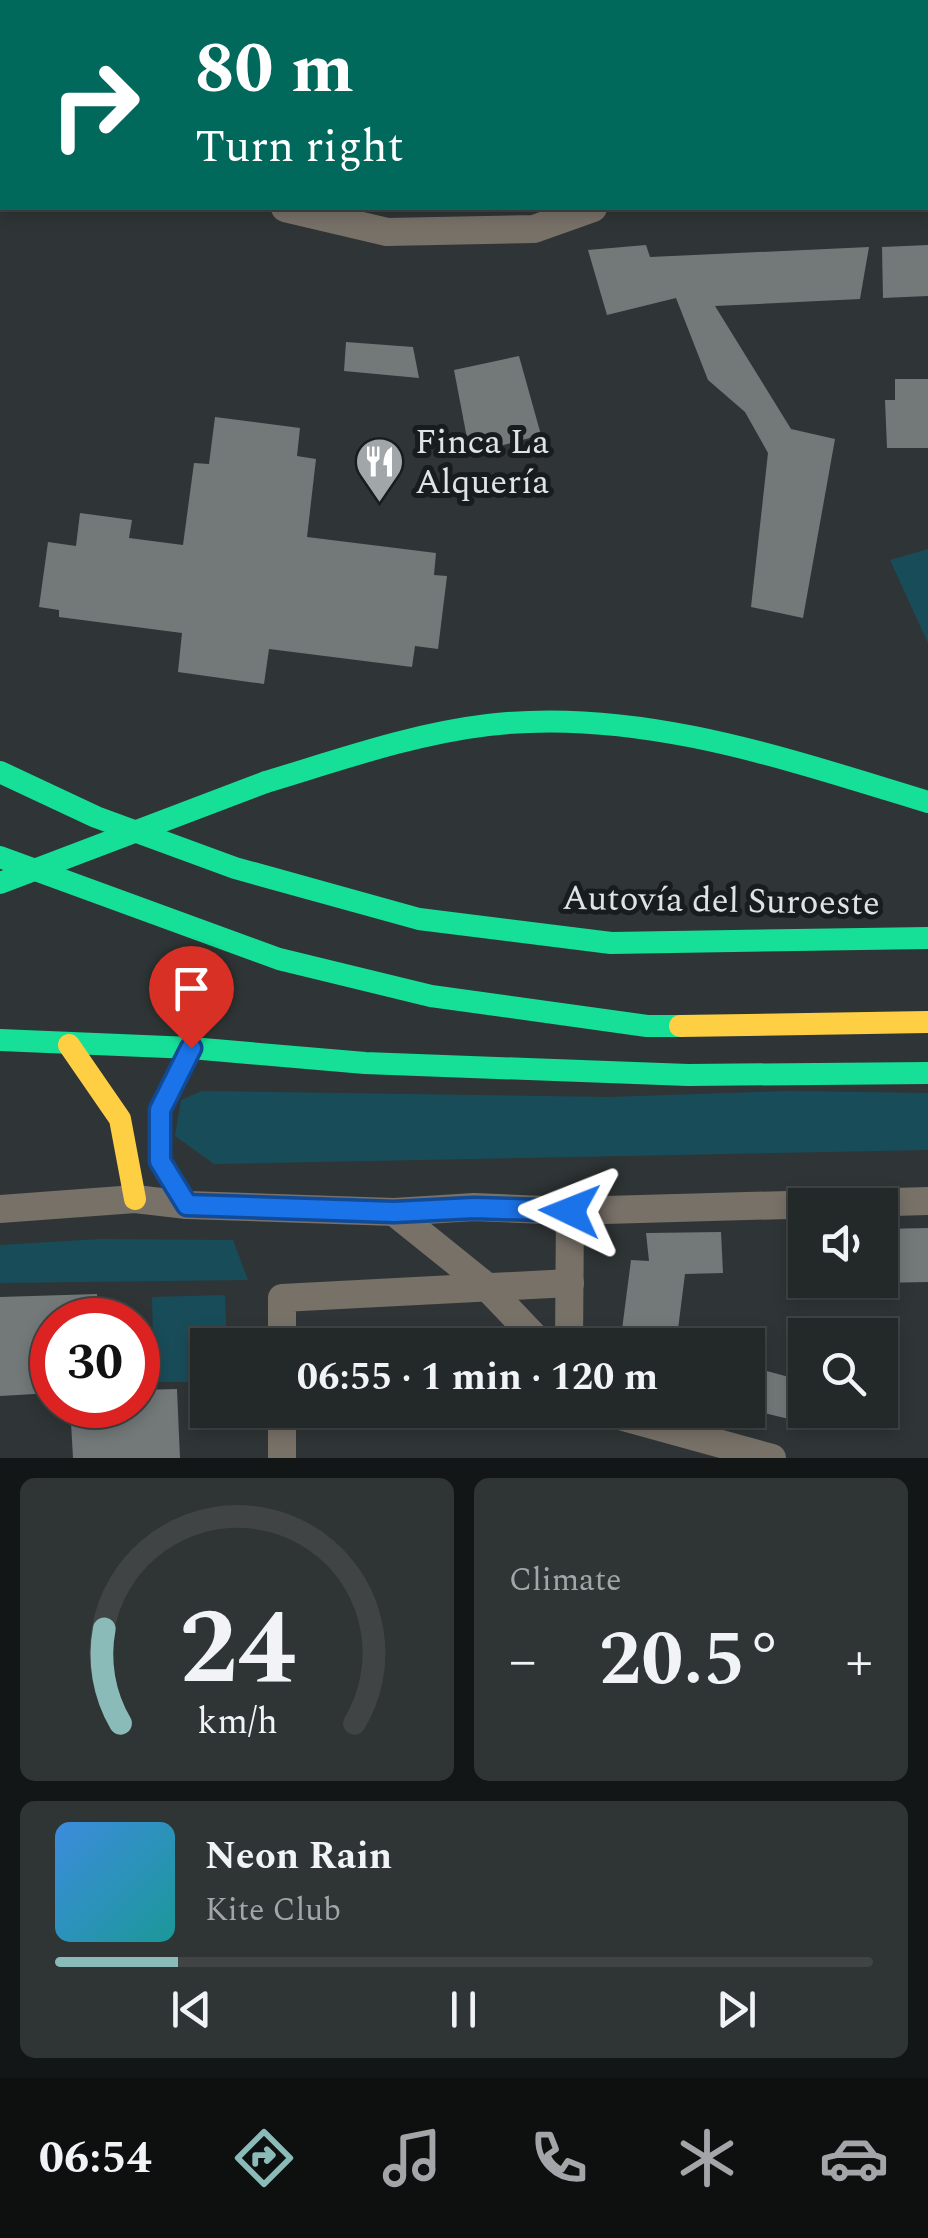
<!DOCTYPE html>
<meta charset="utf-8">
<style>
:root{--surface:#232828;--page:#2f3434;--text:#f1f3f6;--muted:#a3a6a8;--line:#404445;--accent:#8bbbb9}
body{margin:0;font-family:Spectral,serif;background:var(--page);color:var(--text);height:100vh;display:flex;flex-direction:column;font-size:38px;white-space:nowrap}
*{box-sizing:border-box;margin:0}
p{font-size:32px;color:var(--muted)}
.icon{flex:none;width:55px;height:55px;fill:none;stroke:currentColor;stroke-width:2;stroke-linecap:round;stroke-linejoin:round}
.map{position:relative;height:1458px;overflow:hidden}
.panel{display:flex;flex-direction:column;gap:20px;padding:20px;background:#131616;flex:1}
.panel>*{flex:none}
.top-card{position:absolute;left:0px;top:0px;width:930px;height:210px;box-shadow:0 5px 15px #0003,0 0 0 2px var(--line);background:#00695c;color:#fff;overflow:hidden}
.fabs{position:absolute;left:788px;top:1188px;display:grid;gap:20px}
.fabs a{display:grid;place-items:center;width:110px;height:110px;border-radius:0px;background:var(--surface);box-shadow:0 5px 15px #0003,0 0 0 2px var(--line);font-size:50px}
.speed{position:absolute;left:30px;top:1298px;display:flex;gap:20px;font-size:50px;font-weight:700;text-align:center}
.speed>*{display:grid;place-content:center;width:130px;height:130px;border-radius:50%;background:var(--surface);box-shadow:0 5px 15px #0003,0 0 0 2px var(--line);line-height:1}
.speed .limit{border:15px solid #d22;background:#fff;color:#111}
.pin{position:absolute;display:grid;place-items:center;width:85px;height:85px;color:#fff;margin:-102px -42px;border-radius:50% 50% 50% 0;rotate:-45deg;box-shadow:0 0 10px #0007}
.pin .icon{rotate:45deg}
.me{position:absolute;width:110px;margin:-55px;rotate:272deg;stroke-linejoin:round;filter:drop-shadow(0 0 8px #0008)}
.turn{display:flex;align-items:center;gap:35px;height:210px;padding:0 30px;font-size:45px}
.turn .icon{width:130px;height:130px;stroke-width:2.5}
.turn b{display:block;font-size:70px;line-height:85px}
.big{font-size:75px;font-weight:700;line-height:1.1}
.panel .widget{flex:1;display:flex;flex-direction:column;justify-content:center;gap:15px;min-width:0;padding:0 35px;border-radius:15px;background:var(--page)}
.panel .dial{align-items:center;gap:0}
.dial svg{height:260px;overflow:visible;fill:none;stroke:var(--line);stroke-width:7;stroke-linecap:round;text-anchor:middle}
.dial text{fill:var(--text);stroke:none}
.song{display:flex;align-items:center;gap:30px}
.cover{width:120px;height:120px;border-radius:15px;background:linear-gradient(135deg,hsl(210 70% 55%),hsl(180 70% 35%))}
.played{height:10px;border-radius:5px;background:linear-gradient(90deg,var(--accent) 15%,var(--line) 15%)}
.keys{display:flex;justify-content:space-around;direction:ltr}
.heat{display:flex;justify-content:space-between;align-items:center;font-size:55px;direction:ltr}
.panel .tiles{flex:1;display:grid;gap:20px;grid-template-columns:1fr 1fr}
.widget:last-child{grid-column:span 2}
.trip{position:absolute;left:190px;top:1328px;width:575px;height:100px;border-radius:0px;background:var(--surface);box-shadow:0 5px 15px #0003,0 0 0 2px var(--line);font-weight:700;line-height:100px;text-align:center}
.dock{display:flex;height:160px;justify-content:space-around;align-items:center;background:#0e1010;color:var(--muted)}
.dock .icon{width:70px;height:70px}
.dock .active{color:var(--accent)}
.dock b{font-size:45px;color:var(--text)}
.map>svg:first-child{display:block}
.green{fill:#194c59}
.building{fill:#737879}
.lines{fill:none;stroke-linecap:round;stroke-linejoin:round}
.street{stroke:#787168;stroke-width:28}
.fast{stroke:#16e098;stroke-width:22}
.slow{stroke:#ffcf43;stroke-width:22}
.fast-bridge{stroke:#16e098;stroke-width:22}
.route-casing{stroke:#114b97;stroke-width:25}
.route{stroke:#1a73e8;stroke-width:18}
.labels{text-anchor:middle;dominant-baseline:central;stroke-width:10;stroke-linejoin:round;paint-order:stroke}
.poi-label{font-size:35px;fill:#dee4e6;stroke:#181c1e;text-anchor:start}
.street-label{font-size:35px;fill:#dee4e6;stroke:#181c1e}
</style>
<div class="map">
<svg width="928" height="1458" viewBox="0 0 928 1458">
<rect width="100%" height="100%" fill="#2f3536"/>
<g class="green">
<path d="M 928,549 L 928,643 L 890,560 Z"/>
<path d="M 202,1091 L 609,1097 L 789,1091 L 928,1093 L 928,1150 L 214,1164 L 175,1136 L 181,1100 Z"/>
<path d="M 100,1239 L 233,1240 L 248,1280 L 0,1283 L 0,1245 Z"/>
<path d="M 225,1295 L 227,1345 L 208,1345 L 207,1382 L 154,1382 L 152,1297 Z"/>
</g>
<g class="building">
<path d="M 646,245 L 650,257 L 869,247 L 860,299 L 715,306 L 791,429 L 835,439 L 803,618 L 751,607 L 768,453 L 745,412 L 708,380 L 676,298 L 607,315 L 588,250 Z"/>
<path d="M 928,245 L 928,296 L 883,298 L 882,247 Z"/>
<path d="M 346,342 L 413,347 L 419,378 L 344,371 Z"/>
<path d="M 519,356 L 541,435 L 470,454 L 454,370 Z"/>
<path d="M 895,379 L 928,379 L 928,448 L 887,448 L 885,400 L 895,400 Z"/>
<path d="M 215,417 L 300,428 L 297,456 L 316,459 L 307,537 L 436,553 L 434,575 L 447,576 L 438,649 L 415,646 L 412,667 L 269,649 L 264,684 L 178,672 L 182,633 L 59,617 L 59,610 L 39,607 L 48,542 L 76,546 L 80,513 L 132,520 L 129,538 L 183,545 L 194,463 L 209,464 Z"/>
<path d="M 928,1228 L 928,1282 L 880,1283 L 880,1229 Z"/>
<path d="M 721,1232 L 723,1273 L 685,1274 L 676,1345 L 620,1345 L 631,1260 L 649,1261 L 646,1233 Z"/>
<path d="M 97,1294 L 98,1320 L 52,1320 L 52,1393 L 0,1396 L 0,1297 Z"/>
<path d="M 748,1366 L 804,1381 L 793,1420 L 748,1409 Z"/>
<path d="M 177,1389 L 180,1458 L 73,1458 L 70,1405 L 138,1405 L 138,1390 Z"/>
</g>
<g class="lines">
<g class="street">
<path d="M 28,0 L 29,2"/>
<path d="M 285,208 L 387,232 L 534,229 L 593,208"/>
<path d="M 0,1209 L 135,1199 L 187,1205 L 394,1212 L 474,1207 L 570,1211 L 928,1201"/>
<path d="M 394,1212 L 486,1286 L 542,1345"/>
<path d="M 282,1345 L 282,1298 L 570,1283"/>
<path d="M 569,1345 L 570,1211"/>
<path d="M 282,1410 L 282,1458"/>
<path d="M 598,1410 L 772,1458"/>
</g>
<g class="fast">
<path d="M 0,772 L 96,817 L 235,868 L 419,919 L 611,943 L 928,938"/>
<path d="M 266,782 C 339,760 412,734 488,725 C 637,707 787,759 928,802"/>
<path d="M 0,857 L 279,959 L 431,996 L 647,1026 L 680,1026"/>
<path d="M 0,1040 L 191,1048 L 365,1063 L 688,1075 L 928,1073"/>
<path d="M 187,1205 L 160,1161 L 161,1110 L 191,1048"/>
</g>
<g class="slow">
<path d="M 680,1026 L 928,1022"/>
<path d="M 69,1045 L 120,1119 L 135,1199"/>
</g>
<path class="fast-bridge" d="M 0,883 L 266,782"/>
</g>
<g class="lines">
<defs>
<path id="route" d="M 191,1048 L 160,1110 L 160,1161 L 187,1205 L 394,1212 L 474,1208 L 570,1211"/>
</defs>
<use href="#route" class="route-casing"/>
<use href="#route" class="route"/>
</g>
<defs>
<symbol id="restaurant-pin" viewBox="-11 -11 22 30"><path d="M0 17L-7.5 6A9.5 9.5 0 1 1 7.5 6Z" fill="#a1a7a8" stroke="#181c1e"/><path d="M-5-6h1v4h1v-4h1v4h1v-4h1v5L-1.5 .5V6h-2V.5L-5-1ZM5-6V6H3V1.5H1.5Q1.5-4 5-6Z" fill="#fff"/></symbol>
</defs>
<g fill-rule="evenodd">
<use href="#restaurant-pin" x="352" y="434" width="55" height="75"/>
</g>
<g class="labels">
<g class="poi-label">
<text x="415" y="442">Finca La<tspan x="415" dy="40">Alquería</tspan></text>
</g>
<g class="street-label">
<text transform="translate(721 901) rotate(1)">Autovía del Suroeste</text>
</g>
</g>
</svg>
<div class="fabs">
<a><svg class="icon" aria-label="sound" viewBox="0 0 24 24"><path d="M4 9h4l5-4v14l-5-4H4zM17 9q2 3 0 6"/></svg></a>
<a><svg class="icon" aria-label="search" viewBox="0 0 24 24"><circle cx="10" cy="10" r="6"/><path d="M15 15l6 6"/></svg></a>
</div>
<div class="speed"><div class="limit">30</div></div>
<div class="pin" style="left:191px;top:1048px;background:#d93025"><svg class="icon" aria-label="arrive" viewBox="0 0 24 24"><path d="M6 21V4h12l-3 4 3 4H6"/></svg></div>
<svg class="me" style="left:570px;top:1211px" viewBox="-20 -20 40 40"><path d="M0-17L14 15 0 8-14 15z" fill="#1a73e8" stroke="#fff" stroke-width="4"/></svg>
<div class="trip">06:55 · 1 min · 120 m</div>
<div class="top-card">
<div class="turn"><svg class="icon" aria-label="right" viewBox="0 0 24 24"><path d="M7 20v-9h11M14 6l5 5-5 5"/></svg><div><b>80 m</b>Turn right</div></div>
</div>
</div>
<section class="panel">
<div class="tiles">
<div class="widget dial"><svg viewBox="0 0 100 80">
<path d="M14 69A42 42 0 1 1 86 69"/>
<path d="M14 69A42 42 0 0 1 9 40" stroke="#8bbbb9"/>
<text x="50" y="56" font-size="32" font-weight="700">24</text>
<text x="50" y="72" font-size="11">km/h</text>
</svg></div>
<div class="widget"><p>Climate</p>
<div class="heat"><a>−</a><b class="big">20.5°</b><a>+</a></div>
</div>
<div class="widget">
<div class="song"><i class="cover"></i><div><b>Neon Rain</b><p>Kite Club</p></div></div>
<div class="played"></div>
<div class="keys"><svg class="icon" aria-label="previous" viewBox="0 0 24 24"><path d="M18 5L8 12l10 7zM5 5v14"/></svg><svg class="icon" aria-label="pause" viewBox="0 0 24 24"><path d="M8 5v14M16 5v14"/></svg><svg class="icon" aria-label="next" viewBox="0 0 24 24"><path d="M6 5l10 7-10 7zM19 5v14"/></svg></div>
</div>
</div>
</section>
<nav class="dock">
<b>06:54</b>
<svg class="icon active" aria-label="directions" viewBox="0 0 24 24"><path d="M12 3l9 9-9 9-9-9zM9 14v-3h6M13 9l2 2-2 2"/></svg>
<svg class="icon" aria-label="music" viewBox="0 0 24 24"><path d="M9 18V5l10-2v13"/><circle cx="6" cy="18" r="3"/><circle cx="16" cy="16" r="3"/></svg>
<svg class="icon" aria-label="phone" viewBox="0 0 24 24"><path d="M5 4h4l2 5-3 2q2 4 5 5l2-3 5 2v4C11 20 4 13 5 4z"/></svg>
<svg class="icon" aria-label="climate" viewBox="0 0 24 24"><path d="M12 3v18M4 7l16 10M4 17L20 7"/></svg>
<svg class="icon" aria-label="car" viewBox="0 0 24 24"><path d="M5 17H2v-5l4-1 3-4h7l3 4 3 1v5h-3M9 17h6M6 11h13"/><circle cx="7" cy="17" r="2"/><circle cx="17" cy="17" r="2"/></svg>
</nav>
